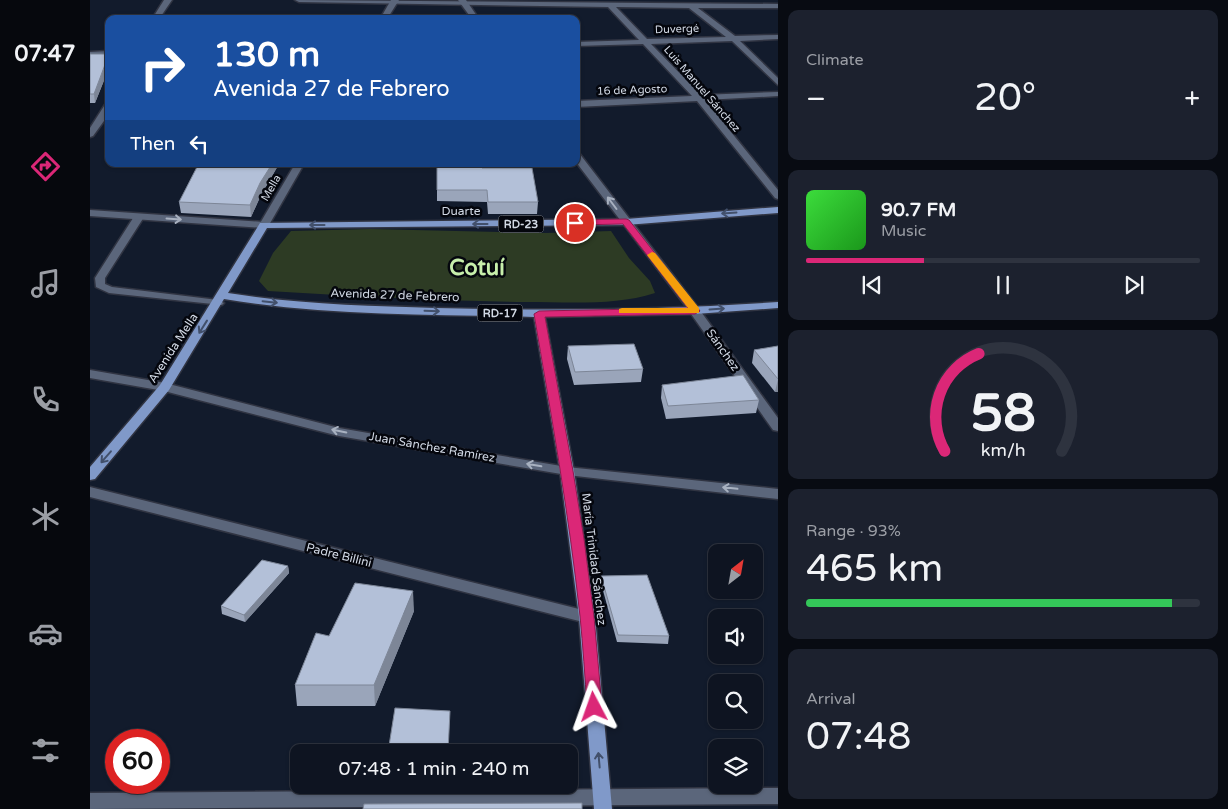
<!DOCTYPE html>
<meta charset="utf-8">
<style>
:root{--surface:#0e1421;--page:#1c212e;--text:#f1f3f6;--muted:#9b9ea5;--line:#2e333f;--accent:#db2777}
body{margin:0;font-family:"Varela Round",sans-serif;background:var(--page);color:var(--text);height:100vh;display:flex;flex-direction:column;font-size:19px;white-space:nowrap}
*{box-sizing:border-box;margin:0}
p{font-size:16px;color:var(--muted)}
.icon{flex:none;width:28px;height:28px;fill:none;stroke:currentColor;stroke-width:2;stroke-linecap:round;stroke-linejoin:round}
.map{position:relative;flex:1;overflow:hidden}
.drawer{display:flex;flex-direction:column;gap:10px;padding:10px;background:#080b12;width:450px}
.drawer>*{flex:none}
.top-card{position:absolute;left:15px;top:15px;width:475px;height:152px;border-radius:10px;box-shadow:0 1px 4px #0004,0 0 0 1px var(--line);background:#1a4fa0;color:#fff;overflow:hidden}
.needle{width:32px;rotate:31deg}
.buttons{position:absolute;left:618px;top:544px;display:grid;gap:10px}
.buttons a{display:grid;place-items:center;width:55px;height:55px;border-radius:10px;background:var(--surface);box-shadow:0 1px 4px #0004,0 0 0 1px var(--line);font-size:25px}
.speed{position:absolute;left:15px;top:729px;display:flex;gap:10px;font-size:25px;font-weight:700;text-align:center}
.speed>*{display:grid;place-content:center;width:65px;height:65px;border-radius:50%;background:var(--surface);box-shadow:0 1px 4px #0004,0 0 0 1px var(--line);line-height:1}
.speed .limit{border:8px solid #d22;background:#fff;color:#111}
.pin{position:absolute;display:grid;place-items:center;width:42px;height:42px;color:#fff;margin:-21px;border:2px solid #fff;border-radius:50%;box-shadow:0 1px 5px #0007}
.me{position:absolute;width:55px;margin:-28px;rotate:356deg;stroke-linejoin:round;filter:drop-shadow(0 0 4px #0008)}
.turn{display:flex;align-items:center;gap:18px;height:105px;padding:0 25px;font-size:22px}
.turn .icon{width:65px;height:65px;stroke-width:2.5}
.turn b{display:block;font-size:35px;line-height:42px}
.then{display:flex;align-items:center;height:48px;padding:0 25px;background:#0003;gap:10px;font-size:19px}
.big{font-size:38px;font-weight:600;line-height:1.1}
.drawer .widget{flex:1;display:flex;flex-direction:column;justify-content:center;gap:8px;min-width:0;padding:0 18px;border-radius:10px;background:var(--page)}
.drawer .dial{align-items:center;gap:0}
.dial svg{height:130px;overflow:visible;fill:none;stroke:var(--line);stroke-width:7;stroke-linecap:round;text-anchor:middle}
.dial text{fill:var(--text);stroke:none}
.song{display:flex;align-items:center;gap:15px}
.cover{width:60px;height:60px;border-radius:8px;background:linear-gradient(135deg,hsl(120 70% 55%),hsl(120 70% 35%))}
.played{height:5px;border-radius:2px;background:linear-gradient(90deg,var(--accent) 30%,var(--line) 30%)}
.keys{display:flex;justify-content:space-around;direction:ltr}
.heat{display:flex;justify-content:space-between;align-items:center;font-size:28px;direction:ltr}
.charge{height:8px;border-radius:4px;background:linear-gradient(90deg,#34c759 93%,var(--line) 0)}
.trip{position:absolute;left:200px;top:744px;width:288px;height:50px;border-radius:10px;background:var(--surface);box-shadow:0 1px 4px #0004,0 0 0 1px var(--line);font-weight:600;line-height:50px;text-align:center}
main{display:flex;flex:1;min-height:0}
.dock{display:flex;flex-direction:column;width:90px;justify-content:space-around;align-items:center;background:#06080d;color:var(--muted)}
.dock .icon{width:35px;height:35px}
.dock .selected{color:var(--accent)}
.dock b{font-size:22px;color:var(--text)}
.map>svg:first-child{display:block}
.green{fill:#2d3b24}
.lines{fill:none;stroke-linecap:round;stroke-linejoin:round}
.service-casing{stroke:#303442;stroke-width:3}
.minor-casing{stroke:#303442;stroke-width:3}
.secondary-casing{stroke:#303442;stroke-width:3}
.primary-casing{stroke:#303442;stroke-width:3}
.service{fill:#5b667b;fill-rule:evenodd}
.minor{fill:#5b667b;fill-rule:evenodd}
.secondary{fill:#5b667b;fill-rule:evenodd}
.primary{fill:#8099c9;fill-rule:evenodd}
.wall{fill:#9aa5ba}
.shaded-wall{fill:#7d8697}
.building{fill:#b3c0d8;stroke:#7d8697}
.oneway{stroke:#a8b1c0}
.oneway2{stroke:#42506b}
.route{fill:#db2777;stroke:#8e194d}
.slow{fill:#f59e0b}
.labels{text-anchor:middle;dominant-baseline:central;stroke-width:5;stroke-linejoin:round;paint-order:stroke}
.far-street-label{font-size:11px;fill:#d2d9e5;stroke:#04060d}
.shield{fill:#04060d;stroke:#949aa4;stroke-width:1}
.shield-label{font-size:11px;font-weight:bold;fill:#d2d9e5}
.street-label{font-size:12px;fill:#d2d9e5;stroke:#04060d}
.town-label{font-size:22px;font-weight:bold;fill:#c7efab;stroke:#04060d}
</style>
<main>
<nav class="dock">
<b>07:47</b>
<svg class="icon selected" aria-label="directions" viewBox="0 0 24 24"><path d="M12 3l9 9-9 9-9-9zM9 14v-3h6M13 9l2 2-2 2"/></svg>
<svg class="icon" aria-label="music" viewBox="0 0 24 24"><path d="M9 18V5l10-2v13"/><circle cx="6" cy="18" r="3"/><circle cx="16" cy="16" r="3"/></svg>
<svg class="icon" aria-label="phone" viewBox="0 0 24 24"><path d="M5 4h4l2 5-3 2q2 4 5 5l2-3 5 2v4C11 20 4 13 5 4z"/></svg>
<svg class="icon" aria-label="climate" viewBox="0 0 24 24"><path d="M12 3v18M4 7l16 10M4 17L20 7"/></svg>
<svg class="icon" aria-label="car" viewBox="0 0 24 24"><path d="M5 17H2v-5l4-1 3-4h7l3 4 3 1v5h-3M9 17h6M6 11h13"/><circle cx="7" cy="17" r="2"/><circle cx="17" cy="17" r="2"/></svg>
<svg class="icon" aria-label="filters" viewBox="0 0 24 24"><path d="M4 7h16M4 17h16"/><circle cx="9" cy="7" r="2"/><circle cx="15" cy="17" r="2"/></svg>
</nav>
<div class="map">
<svg width="688" height="809" viewBox="0 0 688 809">
<rect width="100%" height="100%" fill="#121b2c"/>
<path class="green" d="M 281,229 L 456,233 L 521,231 L 539,258 L 560,281 L 565,293 C 525,306 478,302 436,302 C 350,301 264,296 178,291 L 169,281 L 183,253 L 201,231 Z"/>
<g class="lines">
<defs>
<path id="service" d="M 49,214 L 54,217 L 15,278 L 15,284 L 22,287 L 128,300 L 134,303 L 132,305 L 19,293 L 6,287 L 5,278 L 45,215 Z"/>
<g id="minor">
<path d="M 74,0 L 82,0 L 69,19 L 62,19 Z"/>
<path d="M 205,0 L 688,4 L 688,8 L 608,8 L 645,36 L 688,35 L 688,39 L 650,41 L 688,78 L 688,85 L 642,41 L 561,44 L 611,95 L 688,92 L 688,96 L 615,100 L 688,190 L 688,199 L 685,198 L 607,101 L 486,107 L 486,101 L 602,96 L 553,44 L 486,46 L 486,42 L 549,40 L 518,7 L 209,2 ZM 526,7 L 599,8 L 636,37 L 557,39 Z"/>
<path d="M 19,51 L 19,55 L 0,56 L 0,52 Z"/>
<path d="M 16,103 L 19,103 L 19,114 L 3,136 L 0,137 L 0,128 Z"/>
<path d="M 0,210 L 174,222 L 179,225 L 174,228 L 0,216 Z"/>
<path d="M 605,308 L 609,309 L 688,418 L 688,431 L 683,430 L 599,311 Z"/>
<path d="M 0,370 L 75,383 L 249,428 L 477,467 L 688,489 L 688,499 L 477,475 L 249,436 L 74,391 L 0,378 Z"/>
<path d="M 0,487 L 497,611 L 502,613 L 505,617 L 502,621 L 497,623 L 0,497 Z"/>
<path d="M 688,788 L 688,804 L 0,809 L 0,793 Z"/>
</g>
<g id="secondary">
<path d="M 301,0 L 309,0 L 297,19 L 290,19 Z"/>
<path d="M 368,0 L 376,0 L 389,19 L 382,19 Z"/>
<path d="M 486,152 L 489,153 L 609,309 L 611,311 L 609,313 L 601,313 L 486,162 Z"/>
<path d="M 205,164 L 214,164 L 179,225 L 174,228 L 170,227 L 169,225 Z"/>
</g>
<path id="primary" d="M 688,207 L 688,213 L 536,225 L 177,228 L 138,293 C 207,304 277,306 346,308 C 460,311 574,310 688,302 L 688,308 L 605,314 L 455,317 L 484,471 L 505,617 L 522,809 L 504,809 L 489,617 L 470,471 L 444,317 C 341,314 236,316 134,299 L 79,390 L 5,479 L 0,480 L 0,467 L 70,385 L 170,223 L 536,219 Z"/>
</defs>
<use href="#service" class="service-casing"/>
<use href="#minor" class="minor-casing"/>
<use href="#secondary" class="secondary-casing"/>
<use href="#primary" class="primary-casing"/>
<use href="#service" class="service"/>
<use href="#minor" class="minor"/>
<use href="#secondary" class="secondary"/>
<use href="#primary" class="primary"/>
</g>
<g class="wall">
<path d="M 0,54 L 19,54 L 19,68 L 5,103 L 0,103 Z"/>
<path d="M 140,164 L 189,164 L 171,195 L 161,217 L 91,213 L 89,202 L 138,166 Z"/>
<path d="M 347,164 L 392,168 L 448,202 L 447,214 L 398,214 L 397,202 L 347,201 Z"/>
<path d="M 478,346 L 553,369 L 551,382 L 484,385 L 477,359 Z"/>
<path d="M 688,346 L 688,392 L 685,392 L 662,363 L 664,350 Z"/>
<path d="M 572,385 L 669,400 L 666,413 L 576,419 L 571,398 Z"/>
<path d="M 198,566 L 199,573 L 155,622 L 132,614 L 131,606 Z"/>
<path d="M 511,576 L 579,636 L 578,644 L 527,642 L 511,583 Z"/>
<path d="M 324,611 L 285,706 L 207,706 L 205,685 L 239,636 Z"/>
</g>
<g class="shaded-wall">
<path d="M 19,55 L 19,68 L 5,103 L 4,94 Z"/>
<path d="M 182,164 L 189,164 L 171,195 L 161,217 L 160,205 L 170,183 Z"/>
<path d="M 688,379 L 688,392 L 685,392 Z"/>
<path d="M 198,566 L 199,573 L 155,622 L 154,615 Z"/>
<path d="M 323,591 L 324,611 L 285,706 L 284,685 Z"/>
</g>
<g class="building">
<path d="M 0,54 L 19,54 L 4,94 L 0,94 Z"/>
<path d="M 140,164 L 182,164 L 170,183 L 160,205 L 89,202 L 108,165 L 138,166 Z"/>
<path d="M 347,164 L 392,164 L 392,168 L 442,168 L 448,202 L 398,202 L 397,190 L 347,190 Z"/>
<path d="M 544,344 L 553,369 L 485,372 L 478,346 Z"/>
<path d="M 688,346 L 688,379 L 664,350 Z"/>
<path d="M 653,375 L 669,400 L 578,406 L 572,385 Z"/>
<path d="M 172,560 L 198,566 L 154,615 L 131,606 Z"/>
<path d="M 557,575 L 579,636 L 528,635 L 511,576 Z"/>
<path d="M 265,583 L 323,591 L 284,685 L 205,685 L 226,633 L 239,636 Z"/>
<path d="M 305,708 L 360,711 L 358,752 L 298,752 Z"/>
<path d="M 492,803 L 492,809 L 273,809 L 274,804 Z"/>
</g>
<defs><path id="oneway-shaft" d="M-6 0H5M1.5-3L5.5 0L1.5 3" fill="none" stroke-width="1.6" stroke-linecap="round" stroke-linejoin="round" transform="scale(1.25)"/></defs>
<g class="oneway">
<use href="#oneway-shaft" transform="translate(522 203) rotate(-127)"/>
<use href="#oneway-shaft" transform="translate(84 219) rotate(4)"/>
<use href="#oneway-shaft" transform="translate(249 431) rotate(-168)"/>
<use href="#oneway-shaft" transform="translate(444 465) rotate(-170)"/>
<use href="#oneway-shaft" transform="translate(640 488) rotate(-174)"/>
</g>
<g class="oneway2">
<use href="#oneway-shaft" transform="translate(639 213) rotate(176)"/>
<use href="#oneway-shaft" transform="translate(390 224) rotate(180)"/>
<use href="#oneway-shaft" transform="translate(227 225) rotate(180)"/>
<use href="#oneway-shaft" transform="translate(180 302) rotate(6)"/>
<use href="#oneway-shaft" transform="translate(627 309) rotate(-4)"/>
<use href="#oneway-shaft" transform="translate(342 311) rotate(2)"/>
<use href="#oneway-shaft" transform="translate(113 327) rotate(122)"/>
<use href="#oneway-shaft" transform="translate(16 457) rotate(131)"/>
<use href="#oneway-shaft" transform="translate(509 760) rotate(-95)"/>
</g>
<path class="route" d="M 536,219 L 539,220 L 610,311 L 605,314 L 455,317 L 483,471 L 494,539 L 504,617 L 512,707 L 510,711 L 504,713 L 499,711 L 497,707 C 495,677 493,646 490,616 C 479,514 461,414 444,314 L 449,311 L 598,308 L 533,224 L 485,225 L 481,223 L 485,220 Z"/>
<path class="slow" d="M 562,252 L 565,253 L 609,308 L 609,313 L 529,313 L 529,309 L 532,308 L 598,308 L 557,255 Z"/>
<g class="labels">
<g class="far-street-label">
<text transform="translate(587 29) rotate(-2)">Duvergé</text>
<text transform="translate(612 89) rotate(49)">Luis Manuel Sánchez</text>
<text transform="translate(542 90) rotate(-2)">16 de Agosto</text>
<text transform="translate(181 188) rotate(-60)">Mella</text>
</g>
<g class="shield">
<rect x="408.5" y="215.5" width="45" height="17" rx="4"/>
<rect x="387.5" y="304.5" width="45" height="17" rx="4"/>
</g>
<g class="shield-label">
<text x="431" y="224">RD-23</text>
<text x="410" y="313">RD-17</text>
</g>
<g class="street-label">
<text x="371" y="211">Duarte</text>
<text transform="translate(305 295) rotate(2)">Avenida 27 de Febrero</text>
<text transform="translate(83 348) rotate(-57)">Avenida Mella</text>
<text transform="translate(633 350) rotate(55)">Sánchez</text>
<text transform="translate(342 447) rotate(10)">Juan Sánchez Ramírez</text>
<text transform="translate(249 555) rotate(14)">Padre Billini</text>
<text transform="translate(504 559) rotate(83)">María Trinidad Sánchez</text>
</g>
<g class="town-label">
<text x="387" y="268">Cotuí</text>
</g>
</g>
</svg>
<div class="buttons">
<a><svg class="needle" viewBox="-14 -14 28 28"><path d="M0-13l5 13h-10z" fill="#e53935"/><path d="M0 13l5-13h-10z" fill="#9b9ea5"/></svg></a>
<a><svg class="icon" aria-label="sound" viewBox="0 0 24 24"><path d="M4 9h4l5-4v14l-5-4H4zM17 9q2 3 0 6"/></svg></a>
<a><svg class="icon" aria-label="search" viewBox="0 0 24 24"><circle cx="10" cy="10" r="6"/><path d="M15 15l6 6"/></svg></a>
<a><svg class="icon" aria-label="layers" viewBox="0 0 24 24"><path d="M12 4l9 5-9 5-9-5zM3 14l9 5 9-5"/></svg></a>
</div>
<div class="speed"><div class="limit">60</div></div>
<div class="pin" style="left:485px;top:223px;background:#d93025"><svg class="icon" aria-label="arrive" viewBox="0 0 24 24"><path d="M6 21V4h12l-3 4 3 4H6"/></svg></div>
<svg class="me" style="left:504px;top:707px" viewBox="-20 -20 40 40"><path d="M0-17L14 15 0 8-14 15z" fill="#db2777" stroke="#fff" stroke-width="4"/></svg>
<div class="trip">07:48 · 1 min · 240 m</div>
<div class="top-card">
<div class="turn"><svg class="icon" aria-label="right" viewBox="0 0 24 24"><path d="M7 20v-9h11M14 6l5 5-5 5"/></svg><div><b>130 m</b>Avenida 27 de Febrero</div></div>
<div class="then">Then<svg class="icon" aria-label="left" viewBox="0 0 24 24"><path d="M17 20v-9H6M10 6l-5 5 5 5"/></svg></div>
</div>
</div>
<section class="drawer">
<div class="widget"><p>Climate</p>
<div class="heat"><a>−</a><b class="big">20°</b><a>+</a></div>
</div>
<div class="widget">
<div class="song"><i class="cover"></i><div><b>90.7 FM</b><p>Music</p></div></div>
<div class="played"></div>
<div class="keys"><svg class="icon" aria-label="previous" viewBox="0 0 24 24"><path d="M18 5L8 12l10 7zM5 5v14"/></svg><svg class="icon" aria-label="pause" viewBox="0 0 24 24"><path d="M8 5v14M16 5v14"/></svg><svg class="icon" aria-label="next" viewBox="0 0 24 24"><path d="M6 5l10 7-10 7zM19 5v14"/></svg></div>
</div>
<div class="widget dial"><svg viewBox="0 0 100 80">
<path d="M14 69A42 42 0 1 1 86 69"/>
<path d="M14 69A42 42 0 0 1 35 9" stroke="#db2777"/>
<text x="50" y="56" font-size="32" font-weight="700">58</text>
<text x="50" y="72" font-size="11">km/h</text>
</svg></div>
<div class="widget"><p>Range · 93%</p><b class="big">465 km</b><div class="charge"></div></div>
<div class="widget"><p>Arrival</p><b class="big">07:48</b></div>
</section>
</main>
